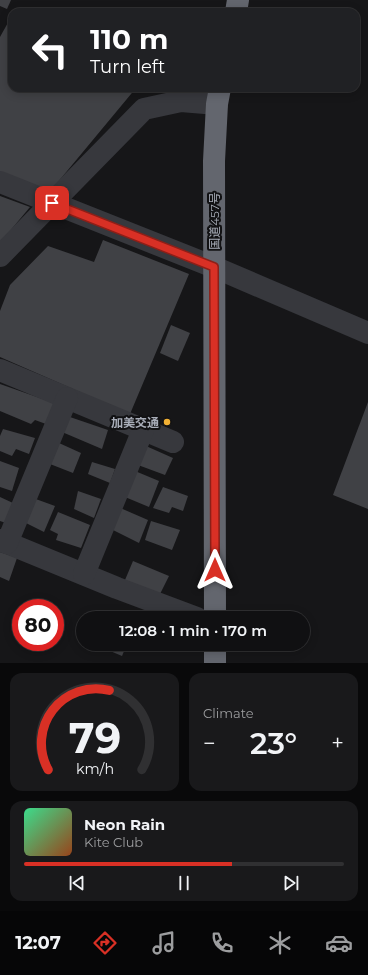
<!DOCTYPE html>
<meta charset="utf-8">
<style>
:root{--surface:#101012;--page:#19191b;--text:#f1f3f6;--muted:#9c9d9f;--line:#303032;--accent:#d93025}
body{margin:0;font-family:Montserrat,"Noto Sans JP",sans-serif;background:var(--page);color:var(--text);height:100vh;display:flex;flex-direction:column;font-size:15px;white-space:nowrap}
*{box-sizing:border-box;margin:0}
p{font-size:13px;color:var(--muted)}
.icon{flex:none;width:22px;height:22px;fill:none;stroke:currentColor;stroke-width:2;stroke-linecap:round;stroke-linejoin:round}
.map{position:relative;height:663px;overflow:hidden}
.details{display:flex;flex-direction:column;gap:10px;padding:10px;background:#09090a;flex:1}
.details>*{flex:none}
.guide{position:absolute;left:8px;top:8px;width:352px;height:84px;border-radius:12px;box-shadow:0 2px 10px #0003,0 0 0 1px var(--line);background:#202124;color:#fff;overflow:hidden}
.speed{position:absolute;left:12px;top:599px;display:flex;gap:8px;font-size:20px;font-weight:700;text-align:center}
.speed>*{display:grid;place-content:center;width:52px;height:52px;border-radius:50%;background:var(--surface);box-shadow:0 2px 10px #0003,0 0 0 1px var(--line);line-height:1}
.speed .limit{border:6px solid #d22;background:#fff;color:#111}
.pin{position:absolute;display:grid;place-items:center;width:34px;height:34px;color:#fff;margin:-17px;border-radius:8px;box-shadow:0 2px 6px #0006}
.me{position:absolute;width:44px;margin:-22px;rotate:0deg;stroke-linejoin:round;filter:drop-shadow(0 0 3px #0008)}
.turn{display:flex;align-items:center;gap:14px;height:84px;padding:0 16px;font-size:18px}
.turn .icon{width:52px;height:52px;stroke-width:2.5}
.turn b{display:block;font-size:28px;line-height:34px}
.big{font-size:30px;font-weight:600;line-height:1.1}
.details .widget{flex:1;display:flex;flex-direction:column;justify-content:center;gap:6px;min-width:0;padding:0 14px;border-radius:12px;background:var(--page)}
.details .dial{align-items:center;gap:0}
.dial svg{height:104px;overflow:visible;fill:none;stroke:var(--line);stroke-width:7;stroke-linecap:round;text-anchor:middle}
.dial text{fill:var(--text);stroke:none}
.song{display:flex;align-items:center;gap:12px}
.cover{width:48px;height:48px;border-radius:6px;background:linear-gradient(135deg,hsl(150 70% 55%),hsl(20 70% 35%))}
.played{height:4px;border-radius:2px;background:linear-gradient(90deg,var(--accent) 65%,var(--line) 65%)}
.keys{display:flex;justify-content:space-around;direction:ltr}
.heat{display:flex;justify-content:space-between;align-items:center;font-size:22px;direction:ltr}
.details .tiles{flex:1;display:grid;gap:10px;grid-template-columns:1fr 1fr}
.widget:last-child{grid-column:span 2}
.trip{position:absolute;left:76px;top:611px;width:234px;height:40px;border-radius:20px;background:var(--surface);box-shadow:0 2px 10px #0003,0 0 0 1px var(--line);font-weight:600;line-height:40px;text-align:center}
.dock{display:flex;height:64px;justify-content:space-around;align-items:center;background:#060607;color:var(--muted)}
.dock .icon{width:28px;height:28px}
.dock .current{color:var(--accent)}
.dock b{font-size:18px;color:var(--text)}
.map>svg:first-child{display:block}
.building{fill:#404145}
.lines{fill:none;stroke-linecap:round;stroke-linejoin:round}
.minor{stroke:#37383d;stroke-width:22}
.highway{stroke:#63666e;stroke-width:22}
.route-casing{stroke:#8d1f18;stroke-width:10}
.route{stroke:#d93025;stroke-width:7}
.poi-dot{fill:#f2b134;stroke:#111113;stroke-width:1.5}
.labels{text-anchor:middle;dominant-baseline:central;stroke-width:4;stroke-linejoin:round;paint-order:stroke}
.street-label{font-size:12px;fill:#a8adb8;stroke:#111113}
.poi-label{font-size:12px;font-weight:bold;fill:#a8adb8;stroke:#111113;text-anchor:end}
</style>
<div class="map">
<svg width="368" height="663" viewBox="0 0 368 663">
<rect width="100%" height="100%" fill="#161618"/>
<g class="building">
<path d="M 0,0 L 11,0 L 7,9 L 0,6 Z"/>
<path d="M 10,19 L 12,20 L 12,88 L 136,88 L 48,194 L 0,176 L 0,37 Z"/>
<path d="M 0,196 L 30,207 L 0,243 Z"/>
<path d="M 103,240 L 189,274 L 130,414 L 0,357 L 0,311 L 10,285 L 48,246 L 94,262 Z"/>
<path d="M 171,325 L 190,333 L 178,361 L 160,353 Z"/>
<path d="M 0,384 L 54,403 L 46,424 L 35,420 L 31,424 L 0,411 Z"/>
<path d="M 368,402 L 368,509 L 333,495 Z"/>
<path d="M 67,416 L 108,430 L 102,449 L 62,432 Z"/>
<path d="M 3,429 L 35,438 L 29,454 L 16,449 L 12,456 L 0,451 L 0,436 Z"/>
<path d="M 59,443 L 81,453 L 73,473 L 50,464 Z"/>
<path d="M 146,446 L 173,458 L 165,475 L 138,465 Z"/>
<path d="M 0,461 L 19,468 L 12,491 L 0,487 Z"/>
<path d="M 92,462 L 115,469 L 110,483 L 88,474 Z"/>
<path d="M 135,471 L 159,481 L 149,507 L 125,497 Z"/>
<path d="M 163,487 L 188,496 L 183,511 L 172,507 L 169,513 L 153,508 Z"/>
<path d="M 78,491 L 101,499 L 94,518 L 74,509 Z"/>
<path d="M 0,497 L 13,503 L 6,523 L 0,521 Z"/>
<path d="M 33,498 L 55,506 L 44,532 L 24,522 Z"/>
<path d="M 118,507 L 148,520 L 139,543 L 111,529 Z"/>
<path d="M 58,512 L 90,525 L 81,548 L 56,540 L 58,534 L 50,530 Z"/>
<path d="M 151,521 L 180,530 L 172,550 L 145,540 Z"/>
<path d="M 0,552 L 17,558 L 9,581 L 0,577 Z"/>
<path d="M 133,561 L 169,576 L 160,594 L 125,580 Z"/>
<path d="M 105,644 L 127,644 L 122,656 L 103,648 Z"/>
</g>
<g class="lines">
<g class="minor">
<path d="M 0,182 L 214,267 L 368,333"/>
<path d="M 0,256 L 144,109 L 181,101 L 217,104"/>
<path d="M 0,370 L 173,442"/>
<path d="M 0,540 L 117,588 L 197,618"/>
<path d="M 7,543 L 67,398"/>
<path d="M 84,574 L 143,430"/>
</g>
<g class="highway">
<path d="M 236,12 L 238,0"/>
<path d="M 215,618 L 214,161 L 217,104 L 220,88"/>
<path d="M 215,644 L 215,663"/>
</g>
</g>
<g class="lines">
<defs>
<path id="route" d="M 52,203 L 214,267 L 215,570"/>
</defs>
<use href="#route" class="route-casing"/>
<use href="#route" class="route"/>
</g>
<circle class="poi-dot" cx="167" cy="422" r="4"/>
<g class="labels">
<g class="street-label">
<text transform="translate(214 221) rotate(-90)">国道457号</text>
</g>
<g class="poi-label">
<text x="159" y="422">加美交通</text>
</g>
</g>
</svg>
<div class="speed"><div class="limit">80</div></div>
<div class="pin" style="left:52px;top:203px;background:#d93025"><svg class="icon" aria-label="arrive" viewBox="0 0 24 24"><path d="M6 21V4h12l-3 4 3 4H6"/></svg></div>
<svg class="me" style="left:215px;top:570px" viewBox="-20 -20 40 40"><path d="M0-17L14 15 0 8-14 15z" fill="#d93025" stroke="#fff" stroke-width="4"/></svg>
<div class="trip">12:08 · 1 min · 170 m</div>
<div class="guide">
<div class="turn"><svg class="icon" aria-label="left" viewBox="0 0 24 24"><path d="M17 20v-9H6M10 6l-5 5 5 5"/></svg><div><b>110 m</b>Turn left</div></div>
</div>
</div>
<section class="details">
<div class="tiles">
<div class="widget dial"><svg viewBox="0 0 100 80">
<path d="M14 69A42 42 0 1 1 86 69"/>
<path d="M14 69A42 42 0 0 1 61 8" stroke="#d93025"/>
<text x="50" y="56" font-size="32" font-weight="700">79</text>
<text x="50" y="72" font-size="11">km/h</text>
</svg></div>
<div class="widget"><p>Climate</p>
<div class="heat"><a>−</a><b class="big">23°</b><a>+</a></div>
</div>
<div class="widget">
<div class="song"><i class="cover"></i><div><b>Neon Rain</b><p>Kite Club</p></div></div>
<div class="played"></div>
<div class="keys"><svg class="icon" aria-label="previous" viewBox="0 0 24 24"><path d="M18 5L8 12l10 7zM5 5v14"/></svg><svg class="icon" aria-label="pause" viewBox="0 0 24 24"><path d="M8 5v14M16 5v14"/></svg><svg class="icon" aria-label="next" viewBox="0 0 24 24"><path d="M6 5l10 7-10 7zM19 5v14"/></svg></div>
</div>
</div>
</section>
<nav class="dock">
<b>12:07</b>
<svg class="icon current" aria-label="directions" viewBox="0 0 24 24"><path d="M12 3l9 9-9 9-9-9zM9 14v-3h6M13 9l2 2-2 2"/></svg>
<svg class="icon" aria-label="music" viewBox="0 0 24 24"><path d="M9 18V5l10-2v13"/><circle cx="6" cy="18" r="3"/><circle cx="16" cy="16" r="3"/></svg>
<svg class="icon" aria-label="phone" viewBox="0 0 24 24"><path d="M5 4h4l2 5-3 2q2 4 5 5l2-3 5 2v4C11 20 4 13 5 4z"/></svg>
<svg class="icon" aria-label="climate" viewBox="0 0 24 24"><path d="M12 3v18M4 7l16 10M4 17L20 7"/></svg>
<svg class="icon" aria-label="car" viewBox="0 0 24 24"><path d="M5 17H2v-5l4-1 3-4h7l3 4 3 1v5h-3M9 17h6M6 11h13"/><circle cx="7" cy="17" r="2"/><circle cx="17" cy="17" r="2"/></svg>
</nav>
